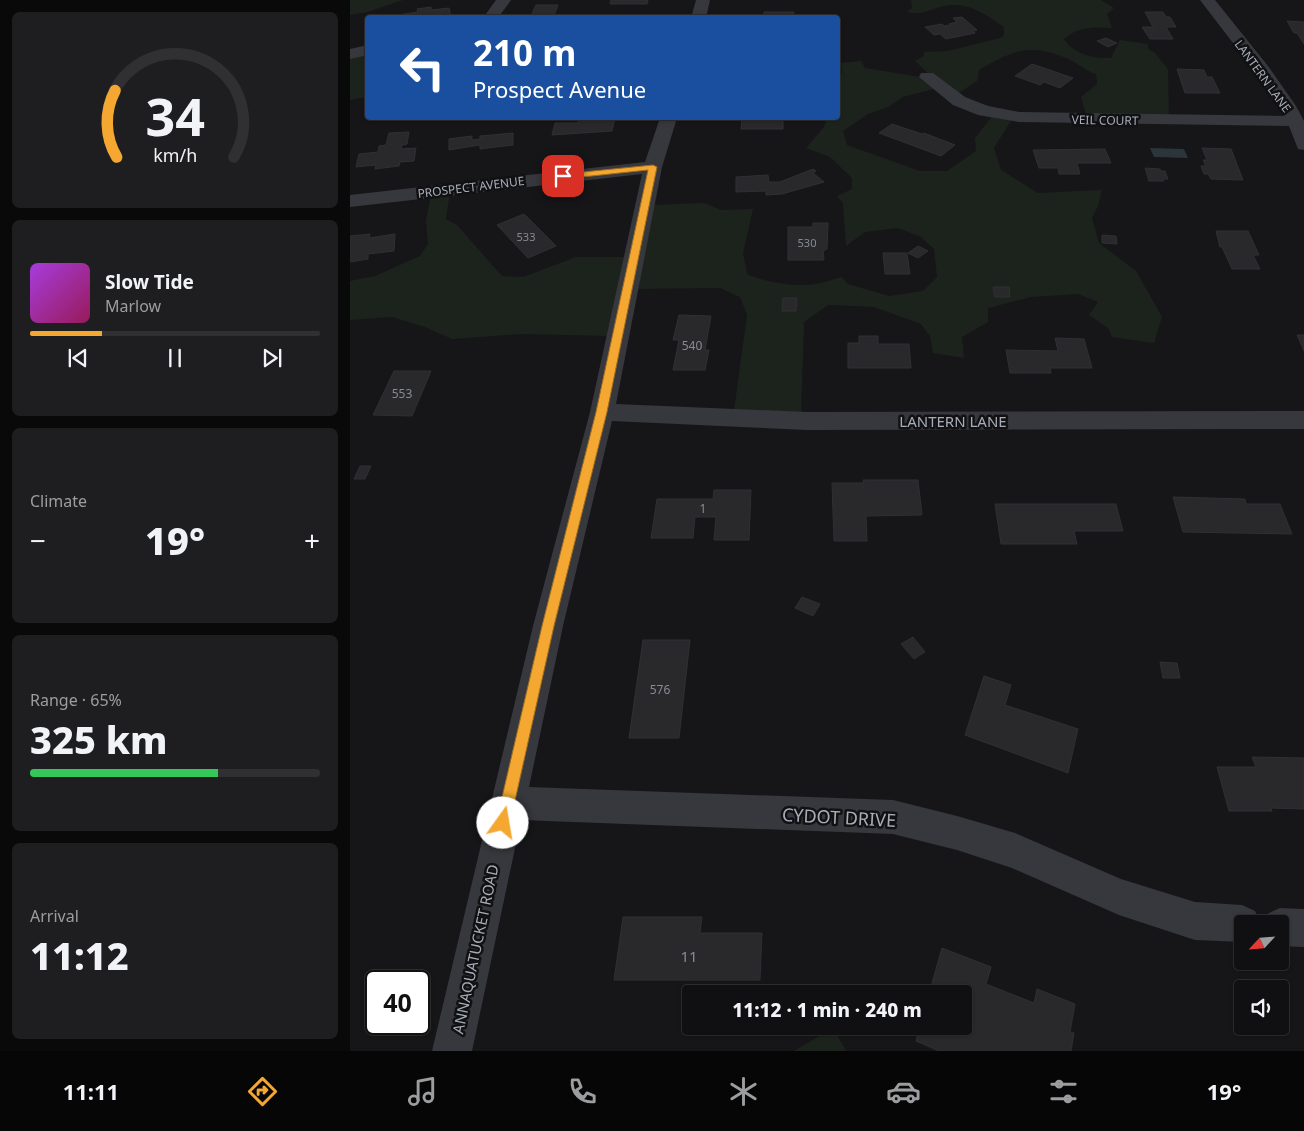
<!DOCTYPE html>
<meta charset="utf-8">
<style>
:root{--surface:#101012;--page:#1e1e20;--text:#f1f3f6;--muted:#9c9d9f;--line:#303032;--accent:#f4a832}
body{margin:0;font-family:"Noto Sans",sans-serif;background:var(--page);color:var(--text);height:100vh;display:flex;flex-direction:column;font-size:19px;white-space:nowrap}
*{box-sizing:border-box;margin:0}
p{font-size:16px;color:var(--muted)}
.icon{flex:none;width:28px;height:28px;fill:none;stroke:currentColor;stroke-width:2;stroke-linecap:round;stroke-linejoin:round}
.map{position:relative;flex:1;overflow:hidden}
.panel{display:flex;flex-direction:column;gap:12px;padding:12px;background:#09090a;width:350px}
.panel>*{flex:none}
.top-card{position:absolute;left:15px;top:15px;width:475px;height:105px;border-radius:5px;box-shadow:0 1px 4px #0004,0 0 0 1px var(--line);background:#1a4fa0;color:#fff;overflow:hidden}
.needle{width:32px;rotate:244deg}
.tools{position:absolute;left:884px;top:915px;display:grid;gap:10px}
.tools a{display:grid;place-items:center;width:55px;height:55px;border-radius:5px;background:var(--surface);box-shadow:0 1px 4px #0004,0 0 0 1px var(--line);font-size:25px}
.speed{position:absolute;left:15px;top:970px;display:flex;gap:10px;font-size:25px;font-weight:700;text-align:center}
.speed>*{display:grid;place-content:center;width:65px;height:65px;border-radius:50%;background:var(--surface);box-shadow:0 1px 4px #0004,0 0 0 1px var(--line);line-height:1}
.speed .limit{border:2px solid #111;border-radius:8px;background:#fff;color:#111}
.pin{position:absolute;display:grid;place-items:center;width:42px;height:42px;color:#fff;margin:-21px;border-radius:10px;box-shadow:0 2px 8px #0006}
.me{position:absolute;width:55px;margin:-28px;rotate:13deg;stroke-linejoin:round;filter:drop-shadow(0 0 4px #0008)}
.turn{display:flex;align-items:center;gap:18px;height:105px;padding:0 25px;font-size:22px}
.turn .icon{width:65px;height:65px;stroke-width:2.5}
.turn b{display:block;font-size:35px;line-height:42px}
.big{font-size:38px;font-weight:800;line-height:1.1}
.panel .widget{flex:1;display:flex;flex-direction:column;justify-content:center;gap:8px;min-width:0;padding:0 18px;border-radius:8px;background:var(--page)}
.panel .dial{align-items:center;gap:0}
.dial svg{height:130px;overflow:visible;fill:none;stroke:var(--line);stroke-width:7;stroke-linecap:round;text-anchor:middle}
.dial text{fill:var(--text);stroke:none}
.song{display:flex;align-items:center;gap:15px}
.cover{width:60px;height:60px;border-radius:8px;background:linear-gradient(135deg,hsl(280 70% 55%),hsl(330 70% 35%))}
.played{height:5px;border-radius:2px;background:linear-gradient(90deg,var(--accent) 25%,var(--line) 25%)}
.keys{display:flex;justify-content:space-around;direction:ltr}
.heat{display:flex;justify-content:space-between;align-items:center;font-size:28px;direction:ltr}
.charge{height:8px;border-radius:4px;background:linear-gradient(90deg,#34c759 65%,var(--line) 0)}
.trip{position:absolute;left:332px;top:985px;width:290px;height:50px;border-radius:5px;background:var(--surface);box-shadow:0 1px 4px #0004,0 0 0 1px var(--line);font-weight:800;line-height:50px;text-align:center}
.dock{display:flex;height:80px;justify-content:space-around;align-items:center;background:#060607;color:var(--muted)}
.dock .icon{width:35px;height:35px}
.dock .active{color:var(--accent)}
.dock b{font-size:22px;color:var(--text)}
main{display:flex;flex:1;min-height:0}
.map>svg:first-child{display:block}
.green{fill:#1c231c}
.water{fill:#2c353c}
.building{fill:#29292c;stroke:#303034}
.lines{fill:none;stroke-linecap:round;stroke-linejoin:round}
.minor{fill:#37383d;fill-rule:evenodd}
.route{fill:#f4a832;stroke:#9f6d20}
.labels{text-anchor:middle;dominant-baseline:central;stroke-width:5;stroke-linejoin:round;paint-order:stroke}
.far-number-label{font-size:11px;fill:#878b94}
.far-street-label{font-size:12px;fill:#a7adb8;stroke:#111113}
.number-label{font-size:12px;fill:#878b94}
.street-label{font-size:15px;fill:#a7adb8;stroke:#111113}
.near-number-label{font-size:15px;fill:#878b94}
.near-street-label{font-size:18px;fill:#a7adb8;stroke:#111113}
</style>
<main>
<section class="panel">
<div class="widget dial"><svg viewBox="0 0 100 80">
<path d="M14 69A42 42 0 1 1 86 69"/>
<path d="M14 69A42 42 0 0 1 13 28" stroke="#f4a832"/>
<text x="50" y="56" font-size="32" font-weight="700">34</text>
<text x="50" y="72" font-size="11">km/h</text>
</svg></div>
<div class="widget">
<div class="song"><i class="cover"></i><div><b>Slow Tide</b><p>Marlow</p></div></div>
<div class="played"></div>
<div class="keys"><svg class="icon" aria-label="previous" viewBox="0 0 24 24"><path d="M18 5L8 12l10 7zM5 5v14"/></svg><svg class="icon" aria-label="pause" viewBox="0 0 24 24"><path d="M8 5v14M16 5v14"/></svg><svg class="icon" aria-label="next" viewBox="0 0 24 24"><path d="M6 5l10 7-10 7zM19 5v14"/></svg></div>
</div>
<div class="widget"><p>Climate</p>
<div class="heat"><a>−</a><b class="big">19°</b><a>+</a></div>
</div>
<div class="widget"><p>Range · 65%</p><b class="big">325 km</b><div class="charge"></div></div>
<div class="widget"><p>Arrival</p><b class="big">11:12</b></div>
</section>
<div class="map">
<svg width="954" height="1051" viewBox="0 0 954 1051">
<rect width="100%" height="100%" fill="#161618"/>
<g class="green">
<path d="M 0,0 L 53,0 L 17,12 L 0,15 Z"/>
<path d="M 561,0 L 751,0 L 764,8 L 757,14 L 762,28 C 745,27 728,26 714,39 C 723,54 744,59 761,58 L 770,40 L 798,44 L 798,49 L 805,53 L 818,69 L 819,120 L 737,117 L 731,97 L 747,84 L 746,74 C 735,71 728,63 718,59 C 681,42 661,51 629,70 L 627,81 L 603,97 L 588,88 L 553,97 L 538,107 L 518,114 L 493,131 L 497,145 L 570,171 L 597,171 L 626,151 L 625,138 L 643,115 L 662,119 L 644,148 L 651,170 L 688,193 L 752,190 L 748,206 L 742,218 L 749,243 L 786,271 L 812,317 L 804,343 L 762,337 L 758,328 L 739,315 L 748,302 L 728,294 L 681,297 L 638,308 L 638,322 L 612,337 L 614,358 L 583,353 L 580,336 L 571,324 L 524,307 L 478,305 L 454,322 L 451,416 L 383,418 L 397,315 L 390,297 L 370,288 L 276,289 L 262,336 L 171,334 L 102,339 L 75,327 L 42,317 L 0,320 L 0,281 L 25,276 L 70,256 L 78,244 L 76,221 L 81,195 L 100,191 L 96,219 L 107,225 L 152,276 L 173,277 L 226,257 L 279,257 L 298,205 L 354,203 L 371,210 L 403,209 L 393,253 L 397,274 C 417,283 444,287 466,284 C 474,283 484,279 492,277 L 498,284 L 539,296 L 573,291 L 587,277 L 584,249 L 571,237 L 548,228 L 515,232 L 496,246 L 493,203 L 487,196 L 502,189 L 502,178 L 480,157 L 456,148 L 474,127 L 477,118 L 488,118 L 488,75 L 492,73 L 491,63 L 511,61 L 515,68 L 576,78 L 580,75 L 565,61 L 574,56 L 574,52 L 598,51 L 650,38 L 654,35 L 654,27 C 633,13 617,0 590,7 C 574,11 575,15 557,12 L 562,8 Z"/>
<path d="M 17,51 L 17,97 L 0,100 L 0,55 Z"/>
<path d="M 483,1028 L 496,1051 L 444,1051 Z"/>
</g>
<path class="water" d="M 800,148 L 834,149 L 838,158 L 804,157 Z"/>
<g class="building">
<path d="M 261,0 L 298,0 L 297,4 L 260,4 Z"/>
<path d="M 186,5 L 208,5 L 203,18 L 180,18 Z"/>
<path d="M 81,7 L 81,10 L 99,8 L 101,17 L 41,18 L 41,16 L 68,12 L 67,9 Z"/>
<path d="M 414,12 L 444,12 L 443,18 L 413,18 Z"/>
<path d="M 795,12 L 813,12 L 816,17 L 820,17 L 826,27 L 816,27 L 823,39 L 800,39 L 792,27 L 803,27 Z"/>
<path d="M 612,17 L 627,30 L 623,31 L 625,33 L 596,39 L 590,34 L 584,35 L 575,27 L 592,24 L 594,26 L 601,25 L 599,24 L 607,22 L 603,18 Z"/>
<path d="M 937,21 L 954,22 L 954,44 L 947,33 L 944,33 Z"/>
<path d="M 756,38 L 767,43 L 758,47 L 747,41 Z"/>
<path d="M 682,64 L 723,78 L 710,88 L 694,82 L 690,85 L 665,76 Z"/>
<path d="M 827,69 L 854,70 L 857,77 L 862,77 L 870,93 L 835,93 Z"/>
<path d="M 229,118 L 265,118 L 262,131 L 202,135 L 205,123 L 228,123 Z"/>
<path d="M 392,118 L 433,118 L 433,129 L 391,129 Z"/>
<path d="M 542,124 L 572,134 L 574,133 L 605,145 L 591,156 L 529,133 Z"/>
<path d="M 59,132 L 57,144 L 52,145 L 51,149 L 66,148 L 64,161 L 50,162 L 49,166 L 25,169 L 26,165 L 6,167 L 9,154 L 28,152 L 29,146 L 36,145 L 39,133 Z"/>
<path d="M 163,133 L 163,145 L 130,149 L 130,145 L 99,150 L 99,139 L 122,136 L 122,140 L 130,139 L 130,136 Z"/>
<path d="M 852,148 L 881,149 L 893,180 L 861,179 L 858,174 L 854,174 L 851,166 L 856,166 L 853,160 L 857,160 Z"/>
<path d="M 755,149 L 761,163 L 727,163 L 730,174 L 709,174 L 708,168 L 689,168 L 683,150 Z"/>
<path d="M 795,168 L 810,169 L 811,171 L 815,171 L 818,179 L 813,179 L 814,181 L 799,181 Z"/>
<path d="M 463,169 L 466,171 L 463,173 L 474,182 L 432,194 L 416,195 L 416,191 L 386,192 L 386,177 L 418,175 L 419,182 L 430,182 Z"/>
<path d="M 174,214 L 206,246 L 178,258 L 147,225 Z"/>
<path d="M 463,223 L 478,223 L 477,249 L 473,251 L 474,260 L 438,260 L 438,227 L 463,227 Z"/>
<path d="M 866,231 L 898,231 L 909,255 L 903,255 L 910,269 L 882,269 L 872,247 L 870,247 Z"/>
<path d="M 20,234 L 19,238 L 45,234 L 44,251 L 18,254 L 18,259 L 0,262 L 0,236 Z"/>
<path d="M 752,235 L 766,236 L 767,244 L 752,243 Z"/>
<path d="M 568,246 L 578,251 L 568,258 L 558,253 Z"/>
<path d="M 533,253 L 557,253 L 560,274 L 535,274 Z"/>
<path d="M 643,287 L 659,287 L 660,297 L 645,297 Z"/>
<path d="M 433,298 L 447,298 L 446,311 L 432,311 Z"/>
<path d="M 329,315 L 361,316 L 355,350 L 359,350 L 355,370 L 323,370 L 329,340 L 323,340 Z"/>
<path d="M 947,335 L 954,335 L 954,351 Z"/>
<path d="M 509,336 L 528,336 L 528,344 L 559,344 L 561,368 L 498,368 L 498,343 L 509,343 Z"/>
<path d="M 705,338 L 734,339 L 742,368 L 700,368 L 701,373 L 660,373 L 656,350 L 708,351 Z"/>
<path d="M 44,371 L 81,371 L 62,416 L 23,415 Z"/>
<path d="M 10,466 L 21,466 L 15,479 L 4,479 Z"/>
<path d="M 513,480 L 568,480 L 572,515 L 516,516 L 517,541 L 484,541 L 482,483 L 514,483 Z"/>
<path d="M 364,490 L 401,490 L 399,540 L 364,540 L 366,517 L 345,517 L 343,538 L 301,538 L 307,499 L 363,499 Z"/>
<path d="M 823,497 L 895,499 L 896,504 L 930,504 L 942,534 L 833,532 Z"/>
<path d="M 645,504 L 766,504 L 773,531 L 724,531 L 727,544 L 651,544 Z"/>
<path d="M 452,597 L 470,604 L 463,616 L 445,608 Z"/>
<path d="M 563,637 L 575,652 L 564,659 L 551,644 Z"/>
<path d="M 293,640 L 340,640 L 329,738 L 279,738 Z"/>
<path d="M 810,662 L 827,663 L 830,678 L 813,678 Z"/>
<path d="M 634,676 L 661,685 L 655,705 L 728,729 L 718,773 L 615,735 Z"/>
<path d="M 902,757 L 954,758 L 954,809 L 921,808 L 922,811 L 879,811 L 867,767 L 906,767 Z"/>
<path d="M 273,917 L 352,917 L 350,933 L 412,933 L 410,980 L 264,980 Z"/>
<path d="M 592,948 L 641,967 L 636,984 L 684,1003 L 687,989 L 725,1004 L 720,1032 L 724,1033 L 721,1051 L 589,1051 L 566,1041 L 570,1026 L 614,1026 L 614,994 L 579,994 Z"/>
</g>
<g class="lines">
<g class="minor">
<path d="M 146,0 L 161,0 L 148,18 L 133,18 Z"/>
<path d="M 346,0 L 360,0 L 356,18 L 341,18 Z"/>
<path d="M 850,0 L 865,0 L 918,66 L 946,106 L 954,121 L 954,150 L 948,149 L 939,126 L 669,122 L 628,115 L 603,105 L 569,77 L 571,73 L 583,73 L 615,97 L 638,106 L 669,112 L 934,116 L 906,73 Z"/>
<path d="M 18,45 L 18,55 L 0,59 L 0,49 Z"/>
<path d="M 310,118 L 327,118 L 312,167 L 266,404 L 457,412 L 954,411 L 954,429 L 457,430 L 262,421 L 213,626 L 179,787 L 543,800 L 607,816 L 665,833 L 771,879 L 845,902 L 892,905 L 905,911 L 911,924 L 892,924 L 892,942 L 845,940 L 769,915 L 662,868 L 607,850 L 543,834 L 171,820 L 122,1051 L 82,1051 L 183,626 L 240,412 L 292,174 L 0,207 L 0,195 L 295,162 Z"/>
<path d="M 930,908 L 954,909 L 954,947 L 930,946 L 930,924 L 913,924 L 917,914 Z"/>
</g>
</g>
<path class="route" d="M 303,165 L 307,167 L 257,412 L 204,626 L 160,823 L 158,828 L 153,830 L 148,828 L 146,823 L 192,626 L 246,412 L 298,170 L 213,179 L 209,176 L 213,174 Z"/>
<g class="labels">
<g class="far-number-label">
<text x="176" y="236">533</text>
<text x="457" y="242">530</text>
</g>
<g class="far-street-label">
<text transform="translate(913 76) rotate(54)">LANTERN LANE</text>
<text transform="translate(755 120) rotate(1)">VEIL COURT</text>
<text transform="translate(121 187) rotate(-7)">PROSPECT AVENUE</text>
</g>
<g class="number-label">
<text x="342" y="345">540</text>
<text x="52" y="393">553</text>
<text x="353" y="508">1</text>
<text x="310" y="689">576</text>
</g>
<g class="street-label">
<text x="603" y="421">LANTERN LANE</text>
<text transform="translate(125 949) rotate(-78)">ANNAQUATUCKET ROAD</text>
</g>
<g class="near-number-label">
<text x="339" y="956">11</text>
</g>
<g class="near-street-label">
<text transform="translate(489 817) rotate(3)">CYDOT DRIVE</text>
</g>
</g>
</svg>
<div class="tools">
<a><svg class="needle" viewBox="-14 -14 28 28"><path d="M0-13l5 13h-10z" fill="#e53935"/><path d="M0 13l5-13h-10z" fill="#9c9d9f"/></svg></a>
<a><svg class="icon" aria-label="sound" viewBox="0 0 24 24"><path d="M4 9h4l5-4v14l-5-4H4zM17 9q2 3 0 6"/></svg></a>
</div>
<div class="speed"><div class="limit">40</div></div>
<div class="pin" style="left:213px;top:176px;background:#d93025"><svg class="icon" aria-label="arrive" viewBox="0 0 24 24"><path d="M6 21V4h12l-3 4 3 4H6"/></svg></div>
<svg class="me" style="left:153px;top:823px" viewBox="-20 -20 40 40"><circle r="19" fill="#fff"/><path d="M0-13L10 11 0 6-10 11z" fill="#f4a832"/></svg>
<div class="trip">11:12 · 1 min · 240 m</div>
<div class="top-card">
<div class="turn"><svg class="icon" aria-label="left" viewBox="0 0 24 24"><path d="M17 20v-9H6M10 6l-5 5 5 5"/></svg><div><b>210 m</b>Prospect Avenue</div></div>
</div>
</div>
</main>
<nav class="dock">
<b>11:11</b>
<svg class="icon active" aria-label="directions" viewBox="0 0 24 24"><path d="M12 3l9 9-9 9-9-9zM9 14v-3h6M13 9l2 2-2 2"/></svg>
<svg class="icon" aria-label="music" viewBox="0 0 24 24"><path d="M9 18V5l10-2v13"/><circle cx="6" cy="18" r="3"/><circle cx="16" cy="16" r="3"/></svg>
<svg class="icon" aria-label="phone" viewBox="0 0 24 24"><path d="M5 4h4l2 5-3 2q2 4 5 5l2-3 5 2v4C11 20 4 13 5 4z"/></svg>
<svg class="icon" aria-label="climate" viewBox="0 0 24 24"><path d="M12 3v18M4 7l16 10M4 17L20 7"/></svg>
<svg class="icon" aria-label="car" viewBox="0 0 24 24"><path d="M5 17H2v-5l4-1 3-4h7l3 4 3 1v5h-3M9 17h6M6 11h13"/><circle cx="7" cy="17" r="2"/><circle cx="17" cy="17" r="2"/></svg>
<svg class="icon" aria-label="filters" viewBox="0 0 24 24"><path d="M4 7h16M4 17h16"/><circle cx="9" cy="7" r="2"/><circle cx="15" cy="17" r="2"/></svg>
<b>19°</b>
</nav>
